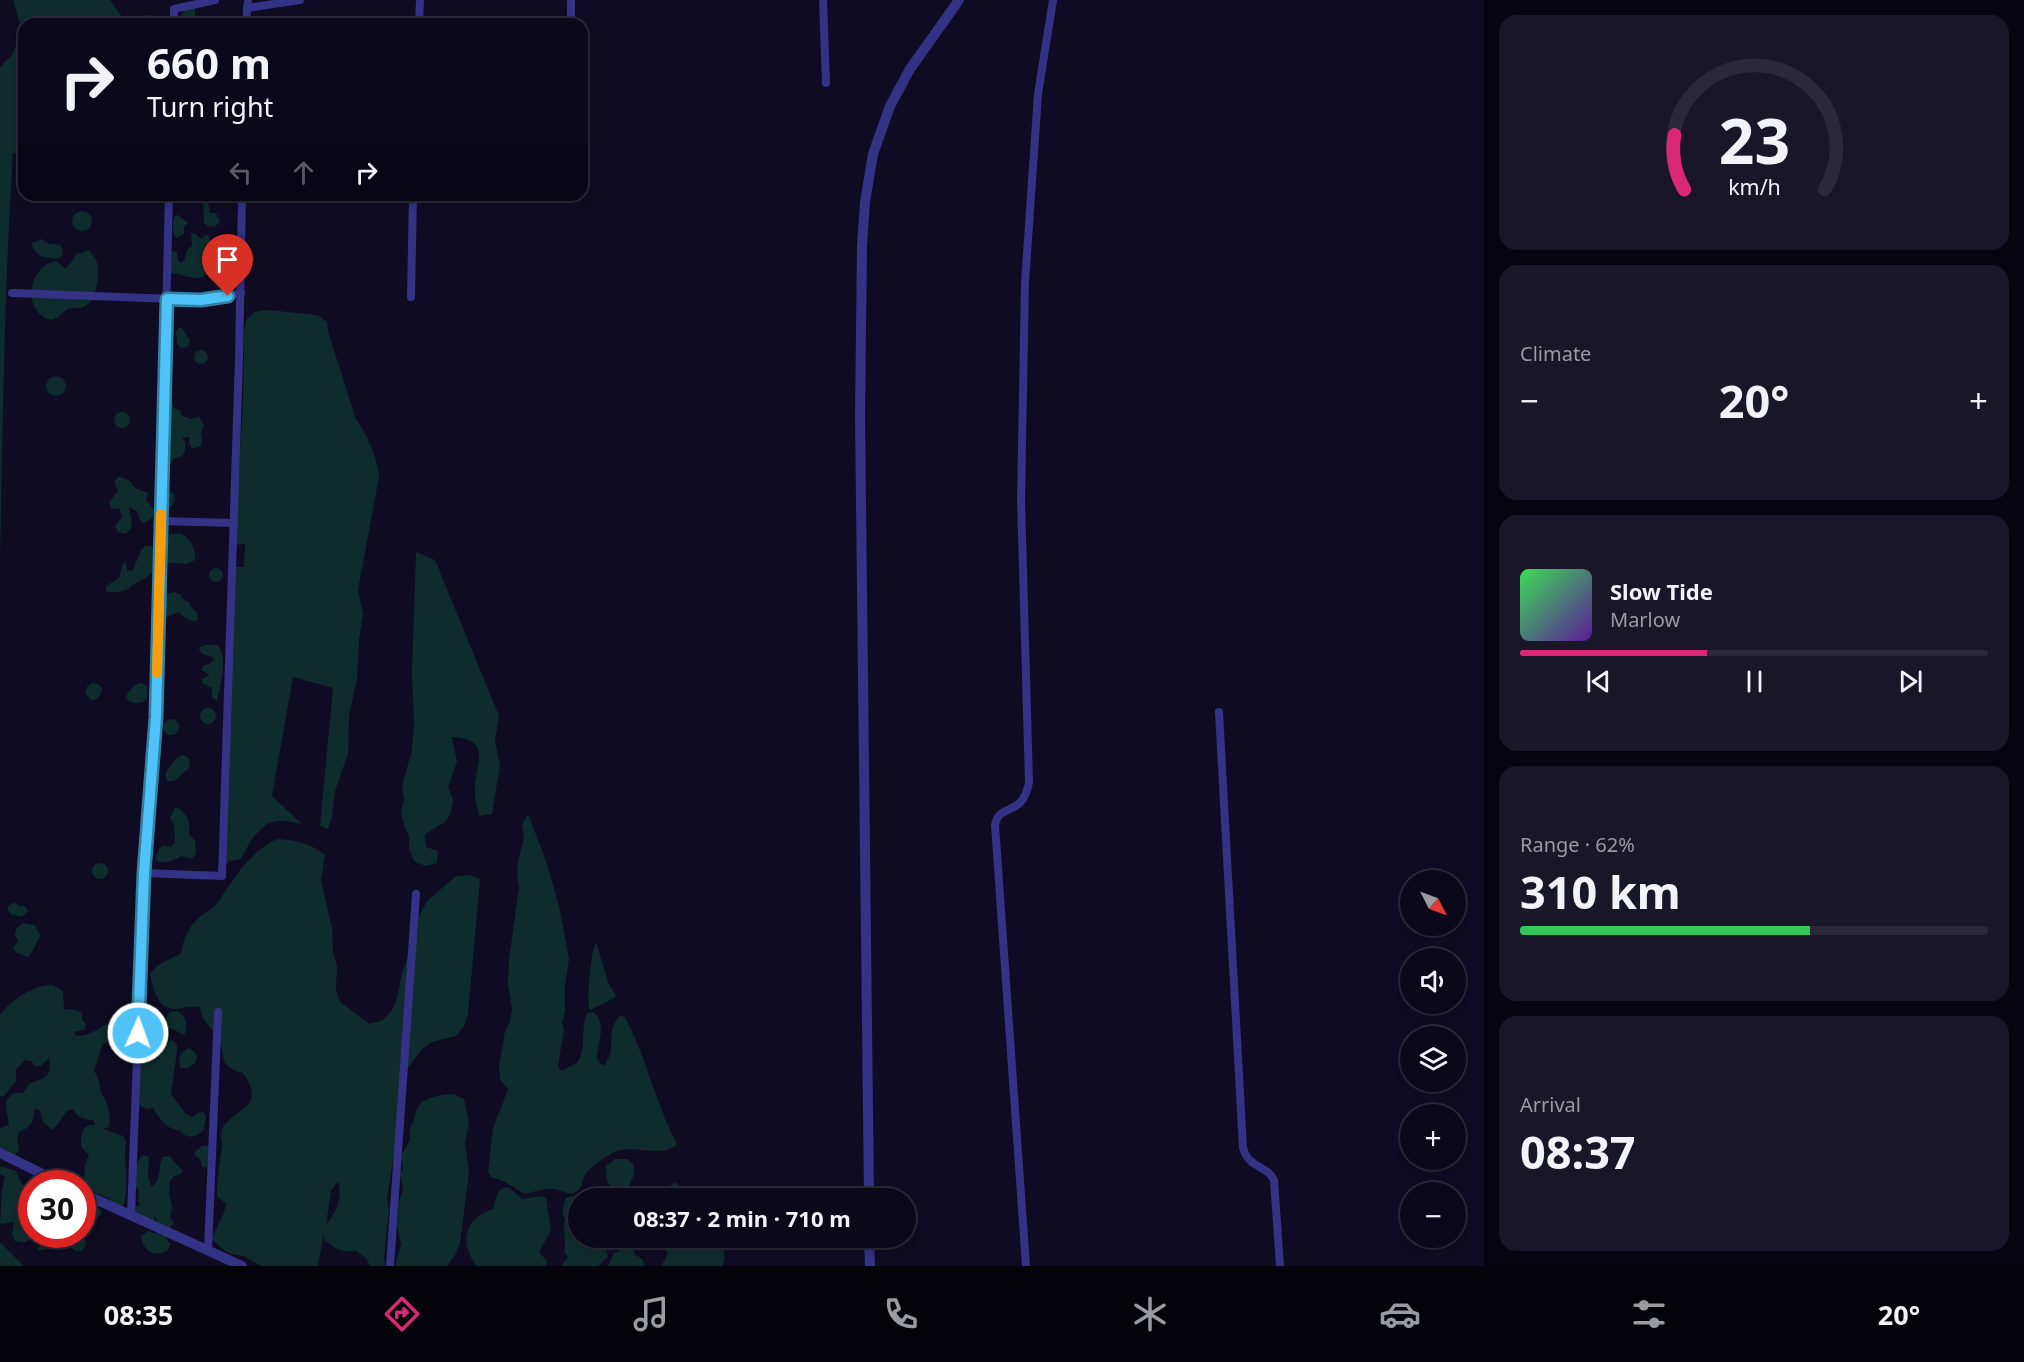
<!DOCTYPE html>
<meta charset="utf-8">
<style>
:root{--surface:#0b081a;--page:#191627;--text:#f1f3f6;--muted:#9a9aa2;--line:#2b2939;--accent:#db2777}
body{margin:0;font-family:"Noto Sans",sans-serif;background:var(--page);color:var(--text);height:100vh;display:flex;flex-direction:column;font-size:22px;white-space:nowrap}
*{box-sizing:border-box;margin:0}
p{font-size:20px;color:var(--muted)}
.icon{flex:none;width:33px;height:33px;fill:none;stroke:currentColor;stroke-width:2;stroke-linecap:round;stroke-linejoin:round}
.map{position:relative;flex:1;overflow:hidden}
.side{display:flex;flex-direction:column;gap:15px;padding:15px;background:#06040e;width:540px}
.side>*{flex:none}
.banner{position:absolute;left:18px;top:18px;width:570px;height:183px;border-radius:18px;box-shadow:0 3px 9px #0003,0 0 0 2px var(--line);background:#0b081a;color:var(--text);overflow:hidden}
.needle{width:39px;rotate:132deg}
.controls{position:absolute;left:1400px;top:870px;display:grid;gap:12px}
.controls a{display:grid;place-items:center;width:66px;height:66px;border-radius:50%;background:var(--surface);box-shadow:0 3px 9px #0003,0 0 0 2px var(--line);font-size:30px}
.speed{position:absolute;left:18px;top:1170px;display:flex;gap:12px;font-size:30px;font-weight:700;text-align:center}
.speed>*{display:grid;place-content:center;width:78px;height:78px;border-radius:50%;background:var(--surface);box-shadow:0 3px 9px #0003,0 0 0 2px var(--line);line-height:1}
.speed .limit{border:9px solid #d22;background:#fff;color:#111}
.pin{position:absolute;display:grid;place-items:center;width:51px;height:51px;color:#fff;margin:-62px -26px;border-radius:50% 50% 50% 0;rotate:-45deg;box-shadow:0 0 6px #0007}
.pin .icon{rotate:45deg}
.me{position:absolute;width:66px;margin:-33px;rotate:2deg;stroke-linejoin:round;filter:drop-shadow(0 0 4px #0008)}
.turn{display:flex;align-items:center;gap:21px;height:126px;padding:0 30px;font-size:27px}
.turn .icon{width:78px;height:78px;stroke-width:2.5}
.turn b{display:block;font-size:42px;line-height:51px}
.lanes{display:flex;align-items:center;height:57px;padding:0 30px;background:#0003;justify-content:center;gap:30px;direction:ltr}
.lanes .off{opacity:.35}
.big{font-size:45px;font-weight:700;line-height:1.1}
.side .widget{flex:1;display:flex;flex-direction:column;justify-content:center;gap:9px;min-width:0;padding:0 21px;border-radius:18px;background:var(--page)}
.side .dial{align-items:center;gap:0}
.dial svg{height:156px;overflow:visible;fill:none;stroke:var(--line);stroke-width:7;stroke-linecap:round;text-anchor:middle}
.dial text{fill:var(--text);stroke:none}
.song{display:flex;align-items:center;gap:18px}
.cover{width:72px;height:72px;border-radius:9px;background:linear-gradient(135deg,hsl(130 70% 55%),hsl(270 70% 35%))}
.played{height:6px;border-radius:3px;background:linear-gradient(90deg,var(--accent) 40%,var(--line) 40%)}
.keys{display:flex;justify-content:space-around;direction:ltr}
.heat{display:flex;justify-content:space-between;align-items:center;font-size:33px;direction:ltr}
.charge{height:9px;border-radius:4px;background:linear-gradient(90deg,#34c759 62%,var(--line) 0)}
.trip{position:absolute;left:568px;top:1188px;width:348px;height:60px;border-radius:30px;background:var(--surface);box-shadow:0 3px 9px #0003,0 0 0 2px var(--line);font-weight:700;line-height:60px;text-align:center}
.tabs{display:flex;height:96px;justify-content:space-around;align-items:center;background:#04030a;color:var(--muted)}
.tabs .icon{width:42px;height:42px}
.tabs .on{color:var(--accent)}
.tabs b{font-size:27px;color:var(--text)}
main{display:flex;flex:1;min-height:0}
.map>svg:first-child{display:block}
.green{fill:#0e2c2b;fill-rule:evenodd}
.lines{fill:none;stroke-linecap:round;stroke-linejoin:round}
.minor{stroke:#333285;stroke-width:8}
.tertiary{stroke:#333285;stroke-width:10}
.route-casing{stroke:#337fa1;stroke-width:15}
.route{stroke:#4fc3f7;stroke-width:10}
.slow{stroke:#f59e0b;stroke-width:10}
</style>
<main>
<div class="map">
<svg width="1484" height="1266" viewBox="0 0 1484 1266">
<rect width="100%" height="100%" fill="#0f0b22"/>
<g class="green">
<path d="M 13,0 L 110,0 L 122,17 L 150,15 L 161,24 L 24,24 L 24,155 L 13,153 C 4,288 3,424 0,559 L 0,67 L 12,55 L 22,31 Z"/>
<path d="M 191,6 L 195,10 L 195,17 L 192,24 L 178,24 C 181,16 182,10 191,6 Z"/>
<path d="M 203,201 L 208,203 L 210,213 L 216,213 L 220,222 L 214,227 L 208,226 L 204,223 Z"/>
<circle cx="82" cy="221" r="10"/>
<path d="M 178,215 L 188,223 L 184,227 L 184,234 L 176,238 C 172,235 172,221 175,216 Z"/>
<path d="M 194,233 L 201,239 L 206,235 L 209,235 L 210,242 L 206,250 L 212,261 C 207,290 187,273 169,273 L 168,250 L 177,252 L 177,259 L 181,263 L 185,259 L 187,250 L 192,246 L 191,234 Z"/>
<path d="M 41,239 L 49,244 L 60,245 L 63,250 L 62,256 L 57,259 C 46,258 33,256 32,243 Z"/>
<path d="M 89,250 C 92,254 95,258 97,262 C 100,273 97,300 85,306 C 79,310 73,307 67,309 L 57,318 L 51,320 C 21,312 28,266 56,261 L 66,269 L 77,254 Z"/>
<path d="M 268,310 L 317,315 L 327,322 L 329,335 L 356,419 C 367,434 378,459 379,477 L 358,590 L 363,614 L 359,640 L 357,679 L 349,716 L 348,754 L 335,791 L 332,817 L 328,829 L 320,826 L 333,688 L 293,677 L 272,796 L 302,824 C 294,823 285,820 278,821 C 260,822 248,845 241,859 L 229,861 L 226,864 L 235,567 L 244,567 L 245,544 L 234,545 L 243,405 L 244,332 L 246,320 L 255,312 Z"/>
<path d="M 180,327 L 182,328 L 190,341 L 188,347 L 181,348 L 177,344 L 176,331 Z"/>
<circle cx="201" cy="357" r="7"/>
<circle cx="56" cy="386" r="10"/>
<path d="M 166,393 L 170,393 L 174,408 L 180,410 L 182,416 L 191,419 L 199,417 L 204,425 L 201,433 L 202,437 L 201,446 L 192,449 L 189,443 L 190,437 L 182,438 L 185,442 L 185,451 L 182,456 L 173,459 L 170,465 L 167,466 L 165,465 C 165,453 169,437 166,426 L 171,419 L 166,418 Z"/>
<circle cx="122" cy="420" r="8"/>
<path d="M 119,476 L 130,481 C 133,488 139,490 146,492 L 148,494 L 146,499 L 154,511 L 152,518 L 144,523 L 139,519 L 137,511 L 129,507 C 130,517 137,528 124,534 L 118,532 L 115,526 L 122,517 L 120,509 L 111,508 L 109,502 L 118,491 L 114,482 Z"/>
<path d="M 166,485 L 167,491 L 173,493 C 178,501 171,509 163,512 C 160,503 155,496 159,486 Z"/>
<path d="M 179,533 C 190,537 196,548 195,560 L 187,564 L 161,562 L 164,536 Z"/>
<path d="M 146,546 L 152,546 C 160,567 153,576 134,584 C 126,587 133,587 126,590 C 121,592 112,593 106,592 L 106,586 L 119,578 L 123,564 L 126,562 L 127,571 L 133,570 L 141,550 Z"/>
<path d="M 416,552 L 435,560 L 499,716 L 495,741 L 500,765 L 492,814 L 479,816 C 478,809 475,801 475,793 C 473,766 496,740 452,737 L 457,762 L 448,787 L 453,800 L 451,812 L 445,822 L 425,834 L 426,847 L 438,851 L 437,863 L 425,866 L 414,861 L 409,849 L 409,836 L 404,825 L 401,812 L 404,800 L 402,786 L 412,750 L 414,725 L 412,673 Z"/>
<circle cx="216" cy="575" r="7"/>
<path d="M 174,592 L 180,594 L 183,599 L 189,602 L 191,607 L 196,611 L 198,618 L 196,621 C 190,622 182,616 179,612 L 160,620 L 162,595 Z"/>
<path d="M 205,645 L 218,645 C 228,659 221,685 217,701 L 212,697 L 212,688 L 202,683 L 202,679 L 209,675 L 202,670 L 204,665 L 210,664 L 214,659 L 212,657 L 203,654 L 199,650 L 200,647 Z"/>
<path d="M 92,683 L 98,684 L 102,688 C 102,694 97,701 91,700 L 85,693 L 87,687 Z"/>
<path d="M 142,683 L 147,686 L 147,699 C 141,705 131,704 126,698 C 127,691 136,683 142,683 Z"/>
<circle cx="208" cy="716" r="8"/>
<circle cx="171" cy="727" r="8"/>
<path d="M 183,755 L 190,759 L 189,768 L 174,781 L 168,781 L 165,775 C 168,768 175,757 183,755 Z"/>
<path d="M 175,808 L 179,808 C 189,819 190,818 189,834 L 195,841 L 196,853 L 192,859 L 181,856 C 174,861 165,864 156,861 C 156,854 158,849 163,845 L 171,847 L 175,842 L 174,826 L 170,818 Z"/>
<path d="M 528,814 L 546,861 L 560,910 L 569,959 L 565,985 L 565,1011 L 562,1023 L 564,1029 L 558,1066 L 562,1071 L 578,1062 C 587,1046 580,1029 587,1013 L 593,1012 C 607,1020 598,1044 597,1058 L 600,1064 L 605,1065 C 618,1044 604,1034 620,1015 L 625,1017 C 647,1059 655,1102 677,1144 C 663,1158 640,1146 620,1150 C 611,1152 591,1166 586,1173 C 582,1179 582,1190 575,1193 C 568,1196 560,1189 553,1189 C 544,1188 534,1192 525,1194 L 503,1181 L 491,1177 L 488,1172 L 493,1128 L 508,1090 L 500,1079 L 499,1067 L 505,1031 L 510,1021 L 512,1009 L 508,984 L 509,960 L 519,887 L 517,875 L 518,861 L 524,837 L 522,825 Z"/>
<path d="M 277,839 C 295,840 310,843 325,855 L 321,880 L 332,928 L 333,953 L 337,965 L 336,990 L 340,1002 L 370,1024 L 383,1020 L 392,1010 L 397,998 L 402,973 L 411,949 L 415,924 L 427,901 L 456,876 L 469,875 L 480,879 L 468,1014 L 464,1026 L 456,1036 L 432,1042 L 422,1049 L 407,1069 L 387,1199 L 389,1211 L 384,1259 L 386,1266 L 370,1266 L 366,1258 L 356,1251 C 341,1253 335,1249 324,1239 L 324,1232 L 318,1266 L 261,1266 L 243,1256 L 231,1254 L 221,1248 L 212,1239 C 216,1226 224,1217 226,1204 L 217,1196 C 217,1180 219,1164 222,1148 C 223,1144 220,1139 221,1134 C 224,1108 271,1113 243,1073 C 215,1066 228,1054 217,1036 C 209,1023 203,1025 200,1007 C 191,1006 184,1008 176,1009 C 156,1009 154,989 150,974 C 160,961 168,961 181,953 C 183,940 189,925 200,917 C 206,912 213,908 218,902 C 236,876 247,854 277,839 ZM 338,1181 C 343,1199 337,1210 326,1225 L 331,1191 Z"/>
<circle cx="100" cy="871" r="8"/>
<path d="M 13,902 L 20,906 L 25,906 L 28,911 L 22,917 L 10,914 L 7,908 Z"/>
<path d="M 23,923 L 35,925 L 40,936 L 32,952 L 28,957 L 17,953 L 13,948 L 18,941 L 15,936 L 16,929 Z"/>
<path d="M 596,942 L 608,982 L 616,996 C 612,1000 595,1008 590,1010 C 586,1001 591,950 596,942 Z"/>
<path d="M 52,985 L 63,991 L 64,1009 L 76,1010 L 82,1013 L 82,1019 L 86,1024 L 84,1030 L 74,1032 L 77,1036 C 100,1037 112,1007 135,1027 L 128,1038 C 93,1043 106,1043 94,1070 L 99,1081 L 101,1093 C 107,1099 112,1118 109,1127 L 103,1129 L 123,1136 L 126,1141 C 123,1159 131,1196 121,1209 L 110,1205 L 110,1199 L 88,1190 L 84,1184 L 85,1166 L 89,1154 C 78,1148 80,1139 84,1128 L 89,1125 L 95,1125 L 93,1120 C 84,1120 77,1117 73,1109 L 67,1111 L 53,1130 L 43,1122 L 40,1110 L 34,1109 C 35,1121 30,1128 19,1132 L 17,1138 L 19,1150 L 15,1155 L 0,1156 L 0,1128 L 9,1125 C 8,1111 0,1101 15,1093 L 23,1093 L 30,1083 C 45,1078 52,1078 49,1058 L 41,1066 L 35,1066 L 31,1061 L 25,1060 L 16,1069 L 16,1081 L 4,1096 L 0,1097 L 0,1015 C 10,1000 34,985 52,985 ZM 122,1023 L 129,1028 L 127,1033 L 116,1034 L 111,1031 L 115,1024 Z"/>
<path d="M 177,1011 C 186,1016 189,1026 184,1035 L 173,1029 L 167,1028 C 164,1021 165,1018 170,1012 Z"/>
<path d="M 173,1040 L 177,1045 L 177,1051 L 171,1094 L 186,1114 L 192,1117 L 198,1113 L 204,1112 L 206,1118 L 204,1129 C 197,1138 187,1140 179,1130 C 167,1130 159,1118 153,1108 L 147,1109 L 136,1104 L 140,1062 L 144,1044 L 149,1041 L 161,1044 L 166,1041 Z"/>
<path d="M 188,1048 L 194,1051 L 197,1057 L 195,1063 L 188,1068 L 181,1068 C 177,1059 180,1053 188,1048 Z"/>
<path d="M 453,1094 L 464,1099 L 469,1123 L 465,1142 L 469,1173 L 460,1243 L 455,1255 L 447,1266 L 395,1266 L 401,1244 L 397,1226 L 399,1201 L 403,1190 L 400,1173 L 403,1168 L 401,1156 L 410,1140 L 410,1128 C 415,1121 414,1116 417,1109 C 422,1097 441,1095 453,1094 Z"/>
<path d="M 202,1146 L 211,1146 L 207,1168 L 202,1167 L 200,1159 L 195,1155 L 195,1152 Z"/>
<path d="M 143,1155 L 149,1157 L 148,1175 L 151,1187 C 162,1181 158,1168 162,1157 L 169,1156 L 183,1171 L 180,1175 L 174,1176 L 170,1181 L 169,1193 L 172,1207 L 170,1217 L 174,1222 L 169,1229 L 156,1221 L 157,1219 L 154,1216 L 154,1221 L 143,1221 L 132,1208 L 140,1205 L 138,1200 L 139,1191 L 136,1186 L 134,1167 Z"/>
<path d="M 615,1159 L 628,1159 L 634,1165 L 634,1175 L 627,1190 L 630,1198 L 608,1198 L 613,1189 L 607,1181 L 606,1166 Z"/>
<path d="M 0,1166 L 16,1171 L 24,1188 L 31,1191 L 32,1234 L 34,1235 C 29,1242 23,1244 15,1241 L 12,1235 L 14,1222 L 1,1224 L 0,1223 L 2,1189 L 5,1177 L 0,1174 Z"/>
<path d="M 675,1182 L 684,1190 L 681,1198 L 666,1198 L 666,1189 Z"/>
<path d="M 508,1187 L 522,1199 L 540,1196 L 546,1198 L 551,1230 L 539,1252 L 547,1261 L 546,1266 L 477,1266 C 458,1243 465,1218 493,1209 C 496,1199 496,1188 508,1187 Z"/>
<path d="M 579,1195 L 585,1196 L 587,1198 L 579,1198 L 579,1238 L 605,1238 L 603,1247 L 607,1251 L 608,1257 L 598,1266 L 561,1266 L 568,1257 L 564,1252 C 567,1241 562,1231 565,1219 L 562,1214 L 564,1202 L 567,1197 Z"/>
<path d="M 89,1201 L 99,1208 L 102,1213 L 92,1223 L 83,1222 L 83,1205 Z"/>
<path d="M 148,1231 L 165,1236 L 170,1244 L 168,1250 C 155,1258 143,1252 141,1236 Z"/>
<path d="M 45,1235 L 55,1235 C 53,1245 49,1252 37,1250 L 44,1240 Z"/>
<circle cx="78" cy="1243" r="8"/>
<path d="M 664,1238 L 717,1238 C 724,1244 727,1256 722,1266 L 663,1266 L 662,1265 L 668,1253 L 664,1248 Z"/>
<path d="M 0,1242 L 24,1266 L 0,1266 Z"/>
<path d="M 626,1246 L 634,1249 L 634,1253 L 643,1260 L 644,1266 L 608,1266 L 613,1254 Z"/>
</g>
<g class="lines">
<g class="minor">
<path d="M 571,0 L 571,24"/>
<path d="M 823,0 L 826,83"/>
<path d="M 247,8 L 300,0"/>
<path d="M 174,24 L 174,9 L 215,0"/>
<path d="M 246,24 L 248,0"/>
<path d="M 419,24 L 420,0"/>
<path d="M 12,293 L 201,300 L 241,293"/>
<path d="M 411,297 L 413,195"/>
<path d="M 161,521 L 234,523"/>
<path d="M 1219,712 L 1243,1148 C 1249,1169 1266,1164 1274,1180 L 1280,1266"/>
<path d="M 144,873 L 222,876 L 239,358 L 242,195"/>
<path d="M 131,1216 L 144,873 L 156,717 L 169,195"/>
<path d="M 208,1250 L 218,1012"/>
<path d="M 390,1266 L 416,894"/>
<path d="M 1026,1266 L 995,825 C 999,802 1023,818 1029,782 L 1021,500 L 1025,283 L 1038,94 L 1053,0"/>
</g>
<g class="tertiary">
<path d="M 0,1153 L 63,1184"/>
<path d="M 82,1193 L 242,1266"/>
<path d="M 869,1198 L 860,416 L 862,246 L 865,202 L 873,154 L 890,106 L 910,69 L 959,0"/>
<path d="M 869,1238 L 870,1266"/>
</g>
</g>
<g class="lines">
<defs>
<path id="route" d="M 138,1033 L 144,873 L 156,717 L 167,299 L 201,300 L 228,296"/>
</defs>
<use href="#route" class="route-casing"/>
<use href="#route" class="route"/>
<path class="slow" d="M 157,673 L 161,514"/>
</g>
</svg>
<div class="controls">
<a><svg class="needle" viewBox="-14 -14 28 28"><path d="M0-13l5 13h-10z" fill="#e53935"/><path d="M0 13l5-13h-10z" fill="#9a9aa2"/></svg></a>
<a><svg class="icon" aria-label="sound" viewBox="0 0 24 24"><path d="M4 9h4l5-4v14l-5-4H4zM17 9q2 3 0 6"/></svg></a>
<a><svg class="icon" aria-label="layers" viewBox="0 0 24 24"><path d="M12 4l9 5-9 5-9-5zM3 14l9 5 9-5"/></svg></a>
<a>+</a>
<a>−</a>
</div>
<div class="speed"><div class="limit">30</div></div>
<div class="pin" style="left:228px;top:296px;background:#d93025"><svg class="icon" aria-label="arrive" viewBox="0 0 24 24"><path d="M6 21V4h12l-3 4 3 4H6"/></svg></div>
<svg class="me" style="left:138px;top:1033px" viewBox="-20 -20 40 40"><circle r="17" fill="#4fc3f7" stroke="#fff" stroke-width="3"/><path d="M0-11L8 9 0 5-8 9z" fill="#fff"/></svg>
<div class="trip">08:37 · 2 min · 710 m</div>
<div class="banner">
<div class="turn"><svg class="icon" aria-label="right" viewBox="0 0 24 24"><path d="M7 20v-9h11M14 6l5 5-5 5"/></svg><div><b>660 m</b>Turn right</div></div>
<div class="lanes"><svg class="icon off" aria-label="left" viewBox="0 0 24 24"><path d="M17 20v-9H6M10 6l-5 5 5 5"/></svg><svg class="icon off" aria-label="ahead" viewBox="0 0 24 24"><path d="M12 20V5M6 11l6-6 6 6"/></svg><svg class="icon" aria-label="right" viewBox="0 0 24 24"><path d="M7 20v-9h11M14 6l5 5-5 5"/></svg></div>
</div>
</div>
<section class="side">
<div class="widget dial"><svg viewBox="0 0 100 80">
<path d="M14 69A42 42 0 1 1 86 69"/>
<path d="M14 69A42 42 0 0 1 9 41" stroke="#db2777"/>
<text x="50" y="56" font-size="32" font-weight="700">23</text>
<text x="50" y="72" font-size="11">km/h</text>
</svg></div>
<div class="widget"><p>Climate</p>
<div class="heat"><a>−</a><b class="big">20°</b><a>+</a></div>
</div>
<div class="widget">
<div class="song"><i class="cover"></i><div><b>Slow Tide</b><p>Marlow</p></div></div>
<div class="played"></div>
<div class="keys"><svg class="icon" aria-label="previous" viewBox="0 0 24 24"><path d="M18 5L8 12l10 7zM5 5v14"/></svg><svg class="icon" aria-label="pause" viewBox="0 0 24 24"><path d="M8 5v14M16 5v14"/></svg><svg class="icon" aria-label="next" viewBox="0 0 24 24"><path d="M6 5l10 7-10 7zM19 5v14"/></svg></div>
</div>
<div class="widget"><p>Range · 62%</p><b class="big">310 km</b><div class="charge"></div></div>
<div class="widget"><p>Arrival</p><b class="big">08:37</b></div>
</section>
</main>
<nav class="tabs">
<b>08:35</b>
<svg class="icon on" aria-label="directions" viewBox="0 0 24 24"><path d="M12 3l9 9-9 9-9-9zM9 14v-3h6M13 9l2 2-2 2"/></svg>
<svg class="icon" aria-label="music" viewBox="0 0 24 24"><path d="M9 18V5l10-2v13"/><circle cx="6" cy="18" r="3"/><circle cx="16" cy="16" r="3"/></svg>
<svg class="icon" aria-label="phone" viewBox="0 0 24 24"><path d="M5 4h4l2 5-3 2q2 4 5 5l2-3 5 2v4C11 20 4 13 5 4z"/></svg>
<svg class="icon" aria-label="climate" viewBox="0 0 24 24"><path d="M12 3v18M4 7l16 10M4 17L20 7"/></svg>
<svg class="icon" aria-label="car" viewBox="0 0 24 24"><path d="M5 17H2v-5l4-1 3-4h7l3 4 3 1v5h-3M9 17h6M6 11h13"/><circle cx="7" cy="17" r="2"/><circle cx="17" cy="17" r="2"/></svg>
<svg class="icon" aria-label="filters" viewBox="0 0 24 24"><path d="M4 7h16M4 17h16"/><circle cx="9" cy="7" r="2"/><circle cx="15" cy="17" r="2"/></svg>
<b>20°</b>
</nav>
